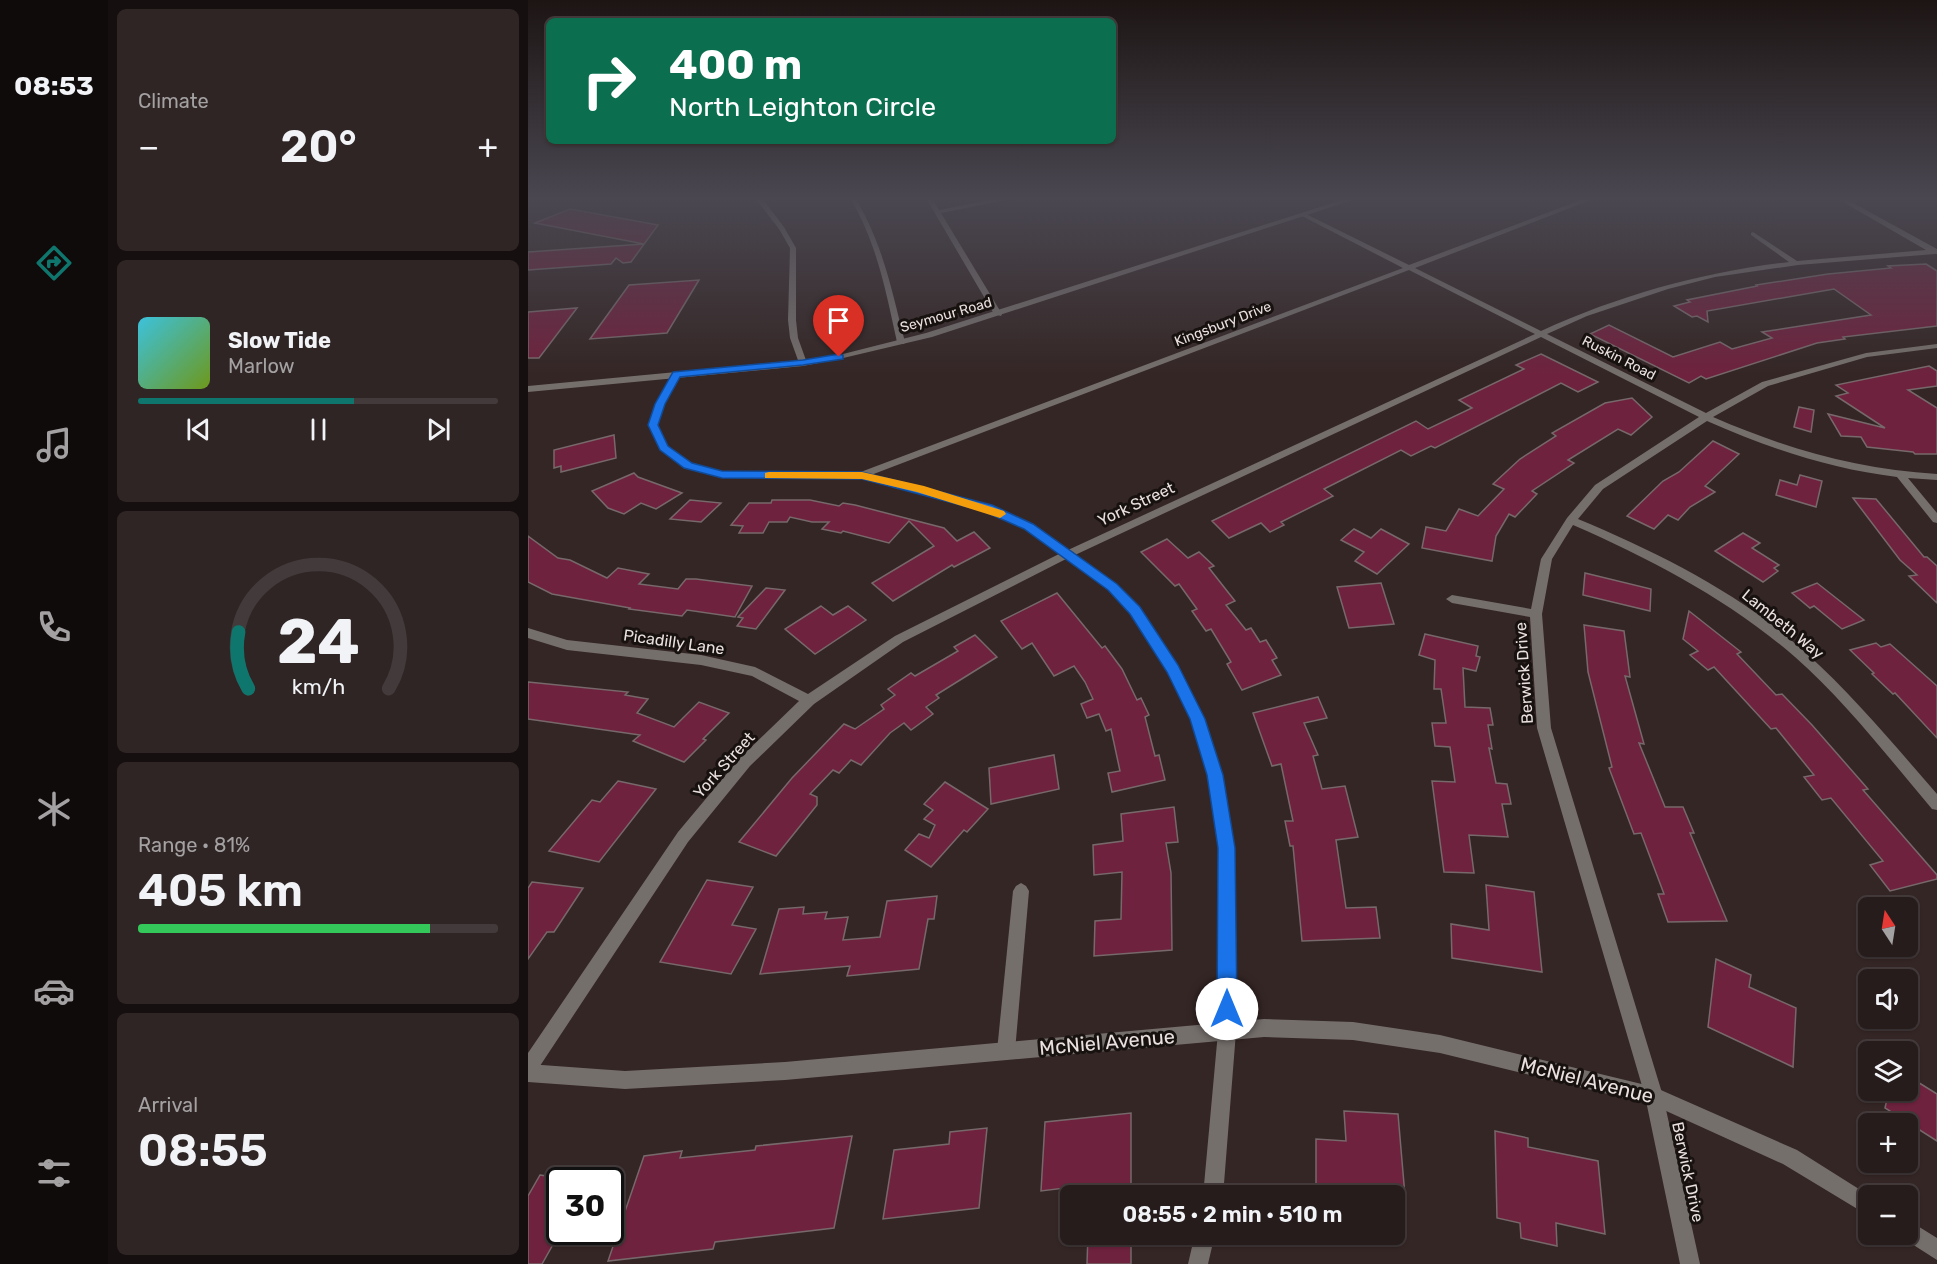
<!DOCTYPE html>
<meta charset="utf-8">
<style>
:root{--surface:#271c1c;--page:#2f2525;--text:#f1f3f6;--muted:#a4a1a3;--line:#433a3b;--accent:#0f766e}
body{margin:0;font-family:Rubik,sans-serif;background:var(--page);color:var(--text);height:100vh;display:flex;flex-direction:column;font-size:22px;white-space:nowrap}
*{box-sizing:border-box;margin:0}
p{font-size:20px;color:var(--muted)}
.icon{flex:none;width:33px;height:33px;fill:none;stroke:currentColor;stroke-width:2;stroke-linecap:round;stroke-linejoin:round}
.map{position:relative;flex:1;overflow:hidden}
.details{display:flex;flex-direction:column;gap:9px;padding:9px;background:#150f0f;width:420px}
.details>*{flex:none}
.banner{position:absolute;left:18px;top:18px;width:570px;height:126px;border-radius:9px;box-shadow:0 2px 4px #0004,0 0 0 2px var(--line);background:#0b6e4f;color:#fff;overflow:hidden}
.needle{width:39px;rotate:348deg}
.buttons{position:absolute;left:1330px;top:897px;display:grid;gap:12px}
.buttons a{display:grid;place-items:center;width:60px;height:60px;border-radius:9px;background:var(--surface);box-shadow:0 2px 4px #0004,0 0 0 2px var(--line);font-size:30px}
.speed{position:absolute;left:18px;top:1167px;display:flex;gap:12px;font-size:30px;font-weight:700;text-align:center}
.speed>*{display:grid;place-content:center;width:78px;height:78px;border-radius:50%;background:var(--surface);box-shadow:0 2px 4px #0004,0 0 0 2px var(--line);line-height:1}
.speed .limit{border:3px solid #111;border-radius:9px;background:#fff;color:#111}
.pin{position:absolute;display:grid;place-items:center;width:51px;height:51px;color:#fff;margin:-62px -26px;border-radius:50% 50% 50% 0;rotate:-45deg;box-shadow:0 0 6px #0007}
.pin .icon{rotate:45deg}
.me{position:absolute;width:66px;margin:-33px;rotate:0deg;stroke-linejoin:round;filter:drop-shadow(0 0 4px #0008)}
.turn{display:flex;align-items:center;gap:21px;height:126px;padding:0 24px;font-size:27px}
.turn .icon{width:78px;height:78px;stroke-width:2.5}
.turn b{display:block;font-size:42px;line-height:51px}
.big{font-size:45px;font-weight:600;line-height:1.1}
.details .widget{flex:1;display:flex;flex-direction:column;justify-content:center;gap:9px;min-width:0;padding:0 21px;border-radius:9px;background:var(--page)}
.details .dial{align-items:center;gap:0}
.dial svg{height:156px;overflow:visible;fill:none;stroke:var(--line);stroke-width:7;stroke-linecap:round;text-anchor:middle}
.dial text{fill:var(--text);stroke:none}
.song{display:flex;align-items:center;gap:18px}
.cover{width:72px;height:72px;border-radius:9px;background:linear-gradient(135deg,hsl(190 70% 55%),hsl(80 70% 35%))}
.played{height:6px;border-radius:3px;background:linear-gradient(90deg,var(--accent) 60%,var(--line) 60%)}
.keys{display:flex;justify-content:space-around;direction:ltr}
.heat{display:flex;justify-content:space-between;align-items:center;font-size:33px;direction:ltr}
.charge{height:9px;border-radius:4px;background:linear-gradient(90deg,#34c759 81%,var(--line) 0)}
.trip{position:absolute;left:532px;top:1185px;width:345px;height:60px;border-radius:9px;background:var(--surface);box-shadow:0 2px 4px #0004,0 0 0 2px var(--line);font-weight:600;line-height:60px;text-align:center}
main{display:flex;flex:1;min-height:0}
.dock{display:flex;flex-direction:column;width:108px;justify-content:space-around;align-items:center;background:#100b0b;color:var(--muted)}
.dock .icon{width:42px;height:42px}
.dock .active{color:var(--accent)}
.dock b{font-size:27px;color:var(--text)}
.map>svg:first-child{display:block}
.building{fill:#6e223d;stroke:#77686b;stroke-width:1.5}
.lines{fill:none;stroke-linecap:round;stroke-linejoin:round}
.service{fill:#756f6c;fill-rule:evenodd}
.minor{fill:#756f6c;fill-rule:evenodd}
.tertiary{fill:#756f6c;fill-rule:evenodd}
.route{fill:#1a73e8;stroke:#114b97;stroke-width:1.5}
.slow{fill:#f59e0b}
.labels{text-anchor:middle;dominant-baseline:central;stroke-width:6;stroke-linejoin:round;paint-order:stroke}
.far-street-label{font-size:14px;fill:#e9e0df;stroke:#171110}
.street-label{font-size:16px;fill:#e9e0df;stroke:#171110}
.near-street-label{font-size:20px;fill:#e9e0df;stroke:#171110}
</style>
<main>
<nav class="dock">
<b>08:53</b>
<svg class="icon active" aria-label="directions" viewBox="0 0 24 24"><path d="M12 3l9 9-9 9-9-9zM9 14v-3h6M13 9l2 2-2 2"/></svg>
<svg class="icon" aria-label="music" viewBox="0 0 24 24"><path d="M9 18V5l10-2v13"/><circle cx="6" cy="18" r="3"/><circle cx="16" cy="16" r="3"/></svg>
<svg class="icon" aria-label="phone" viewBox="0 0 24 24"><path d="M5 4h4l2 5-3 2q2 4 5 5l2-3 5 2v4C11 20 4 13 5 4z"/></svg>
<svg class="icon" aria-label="climate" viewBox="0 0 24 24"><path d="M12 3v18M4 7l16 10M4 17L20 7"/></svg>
<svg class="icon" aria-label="car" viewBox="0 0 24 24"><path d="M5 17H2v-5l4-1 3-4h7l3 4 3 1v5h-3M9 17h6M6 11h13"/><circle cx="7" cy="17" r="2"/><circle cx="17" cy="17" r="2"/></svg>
<svg class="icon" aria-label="filters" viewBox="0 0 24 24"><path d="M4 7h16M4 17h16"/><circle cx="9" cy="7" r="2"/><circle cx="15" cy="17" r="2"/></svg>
</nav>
<section class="details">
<div class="widget"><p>Climate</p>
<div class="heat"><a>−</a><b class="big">20°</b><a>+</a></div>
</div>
<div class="widget">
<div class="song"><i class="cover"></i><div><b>Slow Tide</b><p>Marlow</p></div></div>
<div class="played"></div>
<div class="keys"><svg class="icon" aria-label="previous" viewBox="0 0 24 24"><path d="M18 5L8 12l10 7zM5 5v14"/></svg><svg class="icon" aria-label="pause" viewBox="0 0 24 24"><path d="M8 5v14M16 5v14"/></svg><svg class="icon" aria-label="next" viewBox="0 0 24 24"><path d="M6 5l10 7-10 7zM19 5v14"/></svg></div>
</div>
<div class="widget dial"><svg viewBox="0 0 100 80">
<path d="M14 69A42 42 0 1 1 86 69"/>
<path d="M14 69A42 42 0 0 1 9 40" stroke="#0f766e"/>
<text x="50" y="56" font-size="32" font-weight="700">24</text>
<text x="50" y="72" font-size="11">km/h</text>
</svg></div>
<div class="widget"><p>Range · 81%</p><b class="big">405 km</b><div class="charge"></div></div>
<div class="widget"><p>Arrival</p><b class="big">08:55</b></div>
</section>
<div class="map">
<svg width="1409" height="1264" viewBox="0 0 1409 1264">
<rect width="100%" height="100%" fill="#342625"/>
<g class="building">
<path d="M 42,209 L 130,225 L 103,262 L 95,263 L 88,258 L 83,264 L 0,270 L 0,252 L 116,244 L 7,223 Z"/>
<path d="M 1398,264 L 1409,271 L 1409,326 L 1315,337 L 1317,339 L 1289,343 L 1178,379 L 1173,376 L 1161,383 L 1062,334 L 1081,325 L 1145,357 L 1192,342 L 1204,349 L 1244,338 L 1234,332 L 1343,315 L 1306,289 L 1179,311 L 1180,322 L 1169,316 L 1164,317 L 1146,306 L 1162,302 L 1159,300 L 1229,286 L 1228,285 L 1300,274 L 1363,268 L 1360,266 Z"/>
<path d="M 171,280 L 139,333 L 62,339 L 101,285 Z"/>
<path d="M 49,308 L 11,358 L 0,358 L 0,312 Z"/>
<path d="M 1013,354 L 1070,382 L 1050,392 L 1033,383 L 907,448 L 903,446 L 883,456 L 873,450 L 796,489 L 805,496 L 753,522 L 756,525 L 742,532 L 733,523 L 701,538 L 684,521 L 888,421 L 900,429 L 944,408 L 931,400 L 996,369 L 988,365 Z"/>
<path d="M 1401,366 L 1409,371 L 1409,386 L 1380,390 L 1409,408 L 1409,454 L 1387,454 L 1385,452 L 1339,447 L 1333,437 L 1313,436 L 1300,414 L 1357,428 L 1308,396 L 1320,393 L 1308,385 Z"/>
<path d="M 1104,398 L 1124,417 L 1103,435 L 1090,429 L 1040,460 L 1046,463 L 1004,491 L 1009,494 L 987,517 L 981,514 L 968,536 L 964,561 L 894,548 L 898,527 L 918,531 L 931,509 L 950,516 L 976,489 L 965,484 L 992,459 L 1028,436 L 1024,433 L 1077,403 Z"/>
<path d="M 1271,407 L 1286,410 L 1283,432 L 1266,427 Z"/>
<path d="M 86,435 L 88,458 L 33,472 L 33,466 L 26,468 L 26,450 Z"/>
<path d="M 1185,441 L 1211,454 L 1177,486 L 1187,492 L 1162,507 L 1150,520 L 1140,515 L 1126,529 L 1099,516 L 1135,481 L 1151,472 Z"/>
<path d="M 106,473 L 110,477 L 154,493 L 128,509 L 113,503 L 96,514 L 80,508 L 64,491 Z"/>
<path d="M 1272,475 L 1294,481 L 1288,507 L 1248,495 L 1252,480 L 1269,485 Z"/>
<path d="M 1325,498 L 1348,499 L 1396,557 L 1399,557 L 1409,566 L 1409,603 L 1381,576 L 1389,575 L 1372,560 Z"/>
<path d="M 162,500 L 193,503 L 173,522 L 142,519 Z"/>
<path d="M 244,500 L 282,500 L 311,506 L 315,503 L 327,505 L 416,528 L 429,541 L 446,532 L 462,548 L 426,567 L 424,565 L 365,601 L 344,583 L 406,546 L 381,521 L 361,543 L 315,531 L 313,533 L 294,529 L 301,522 L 284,522 L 262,517 L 259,522 L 241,522 L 235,533 L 211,533 L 215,526 L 203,525 L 221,503 L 243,503 Z"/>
<path d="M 826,529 L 843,538 L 853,529 L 881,544 L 849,574 L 827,561 L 836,552 L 813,540 Z"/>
<path d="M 1215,533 L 1232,543 L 1224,548 L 1251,565 L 1246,568 L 1250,571 L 1235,582 L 1187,551 Z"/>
<path d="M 0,536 L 30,558 L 42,560 L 79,578 L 90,568 L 121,574 L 111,584 L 150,589 L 158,579 L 168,579 L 224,586 L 207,617 L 159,610 L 154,616 L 101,609 L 102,608 L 24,594 L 0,582 Z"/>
<path d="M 639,539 L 660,558 L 671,552 L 686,566 L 681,568 L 707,601 L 698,605 L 718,630 L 723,628 L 732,642 L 738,640 L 749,658 L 744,660 L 753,675 L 714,690 L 699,664 L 703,662 L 683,629 L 678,631 L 664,611 L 669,609 L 651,584 L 647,586 L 613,552 Z"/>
<path d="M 1057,573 L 1123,589 L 1122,611 L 1055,595 Z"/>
<path d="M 853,583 L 866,624 L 821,628 L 809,587 Z"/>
<path d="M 1289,583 L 1336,620 L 1314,629 L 1286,606 L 1282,608 L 1264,593 Z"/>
<path d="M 238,588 L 257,590 L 228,629 L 209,626 L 215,618 L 210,617 Z"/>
<path d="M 529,593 L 574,648 L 577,646 L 594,669 L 609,700 L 613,698 L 621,715 L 617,717 L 627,756 L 631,755 L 637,780 L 584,792 L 580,773 L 592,771 L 583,729 L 578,731 L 571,714 L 559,718 L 553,704 L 565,699 L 557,682 L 546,666 L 526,676 L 504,643 L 494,649 L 473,621 Z"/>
<path d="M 293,606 L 305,615 L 320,606 L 338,620 L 287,654 L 257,629 Z"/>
<path d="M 1161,611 L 1213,652 L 1209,654 L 1248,695 L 1254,694 L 1284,725 L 1340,789 L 1335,790 L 1409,875 L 1409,879 L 1362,891 L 1342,865 L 1355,861 L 1303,798 L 1294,800 L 1276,777 L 1286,775 L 1248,728 L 1243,729 L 1186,667 L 1180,670 L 1162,655 L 1170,651 L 1155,639 Z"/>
<path d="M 1056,625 L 1096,631 L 1102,677 L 1097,676 L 1116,744 L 1111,743 L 1137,807 L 1155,807 L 1166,833 L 1162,833 L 1199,921 L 1140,922 L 1130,894 L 1136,894 L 1113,833 L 1106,834 L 1081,768 L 1084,767 L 1060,672 Z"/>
<path d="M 897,634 L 950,646 L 948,656 L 952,657 L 948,671 L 935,668 L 937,707 L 962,708 L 965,725 L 960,725 L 964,749 L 961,748 L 968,783 L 979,784 L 983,804 L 974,804 L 980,837 L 941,835 L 946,873 L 916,872 L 904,781 L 927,782 L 922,747 L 907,746 L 904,723 L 918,723 L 913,689 L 906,689 L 907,660 L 891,655 Z"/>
<path d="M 447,635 L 469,657 L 408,695 L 411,698 L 398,707 L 405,714 L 383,730 L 376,723 L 362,733 L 333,765 L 323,760 L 311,773 L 305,770 L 282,794 L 289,797 L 289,805 L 248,856 L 211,842 L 264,778 L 316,724 L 327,729 L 356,709 L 353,705 L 367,695 L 360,689 L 383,673 L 387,676 L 430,651 L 426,647 Z"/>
<path d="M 1348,643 L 1353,647 L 1362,644 L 1409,686 L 1409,738 L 1367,693 L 1365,694 L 1344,674 L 1346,673 L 1322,650 Z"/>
<path d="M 0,682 L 100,692 L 97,695 L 120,699 L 109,713 L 146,727 L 171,702 L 201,713 L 175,739 L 178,740 L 156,762 L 105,741 L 112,735 L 0,719 Z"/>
<path d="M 790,697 L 799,718 L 776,723 L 790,755 L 785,756 L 794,789 L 817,786 L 830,837 L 808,840 L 818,908 L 848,907 L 852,938 L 774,941 L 765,846 L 762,846 L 757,821 L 765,821 L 753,764 L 744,766 L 725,713 Z"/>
<path d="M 526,755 L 531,789 L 463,804 L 461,768 Z"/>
<path d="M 90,781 L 128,789 L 71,862 L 21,851 L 64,800 L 72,802 Z"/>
<path d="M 417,782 L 460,809 L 439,832 L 436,830 L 403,867 L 377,850 L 391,834 L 401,838 L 407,825 L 396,819 L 405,810 L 396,804 Z"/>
<path d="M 646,807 L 650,842 L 638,843 L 643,873 L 644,950 L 566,956 L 567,921 L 593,919 L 594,872 L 566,875 L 565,845 L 595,841 L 593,814 Z"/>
<path d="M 179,880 L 225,887 L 204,925 L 228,929 L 203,974 L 132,962 Z"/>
<path d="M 4,882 L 55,888 L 26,932 L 19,932 L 0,959 L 0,888 Z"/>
<path d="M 958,885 L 1006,892 L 1014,972 L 924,958 L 923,924 L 961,930 Z"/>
<path d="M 409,896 L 406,919 L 400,919 L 391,969 L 319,976 L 322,966 L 232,974 L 251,909 L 276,907 L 275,914 L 299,912 L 297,919 L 320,917 L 315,940 L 352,937 L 359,901 Z"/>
<path d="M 1188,959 L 1223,975 L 1221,987 L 1268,1008 L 1265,1067 L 1180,1027 Z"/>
<path d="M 1380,1076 L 1409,1094 L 1409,1141 L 1357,1108 L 1361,1090 L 1380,1090 Z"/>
<path d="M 816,1111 L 870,1114 L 877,1196 L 788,1195 L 788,1139 L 818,1141 Z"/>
<path d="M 603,1113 L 603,1196 L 561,1196 L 561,1185 L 513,1191 L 517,1122 Z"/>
<path d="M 459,1128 L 451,1208 L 355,1219 L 366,1150 L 421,1144 L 422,1132 Z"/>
<path d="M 967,1131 L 1000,1138 L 1000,1147 L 1070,1161 L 1077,1234 L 1028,1223 L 1029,1246 L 993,1238 L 992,1223 L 969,1218 Z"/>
<path d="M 324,1136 L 306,1228 L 187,1242 L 185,1249 L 80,1261 L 116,1156 L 154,1151 L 152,1158 L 227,1150 L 228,1146 Z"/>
<path d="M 12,1175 L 32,1178 L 32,1232 L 14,1264 L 0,1264 L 0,1196 Z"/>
<path d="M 560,1234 L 603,1234 L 603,1264 L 559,1264 Z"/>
</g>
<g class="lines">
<path class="service" d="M 322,198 L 327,198 C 355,243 364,292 377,342 L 376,344 L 369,342 C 358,292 349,243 322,198 Z"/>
<g class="minor">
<path d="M 227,198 L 234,198 L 256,227 L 268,248 L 268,320 L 270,338 L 279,363 L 278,365 L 271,363 L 262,338 L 260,320 L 262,248 L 251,229 Z"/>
<path d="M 398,198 L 404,198 L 411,210 L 472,198 L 488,198 L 413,213 L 474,314 L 473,316 L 466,314 Z"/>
<path d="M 1058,198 L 1068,198 L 887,268 L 1013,331 C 1092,295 1175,272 1261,262 L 1223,235 L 1223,233 L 1225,232 L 1269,261 L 1398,250 L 1308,198 L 1316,198 L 1409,249 L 1409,254 L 1407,254 L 1270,265 L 1187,277 L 1140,289 L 1059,316 L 1019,334 L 1178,413 L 1234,382 L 1338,353 L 1409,344 L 1409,348 L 1339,357 L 1240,386 L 1185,417 C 1259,449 1328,469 1409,474 L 1409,480 L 1380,478 L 1409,513 L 1409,523 L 1405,522 L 1369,477 C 1302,469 1240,448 1179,421 L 1075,489 L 1050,519 C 1131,553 1212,593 1278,653 C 1326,696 1367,746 1409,794 L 1409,810 L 1404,809 C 1360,757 1318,702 1267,657 C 1201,600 1125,560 1045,525 L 1024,559 L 1014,614 L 1023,728 L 1135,1096 L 1172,1264 L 1152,1264 L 1117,1096 L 1009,728 L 1002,617 L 924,603 L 918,599 L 924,595 L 1003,609 L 1013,559 L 1039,518 L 1067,485 L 1171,417 L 1013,337 L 547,555 L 588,584 L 611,608 L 651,669 L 676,719 L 694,775 L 706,848 L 708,1032 L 695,1196 L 675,1196 L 690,1032 L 692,848 L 680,775 L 662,719 L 640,671 L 603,614 L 580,590 L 538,559 L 375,642 L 286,704 L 222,766 L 160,842 L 6,1075 L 0,1078 L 0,1053 L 150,832 L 212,758 L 271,701 L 224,676 L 173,665 L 39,650 L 0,638 L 0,628 L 39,640 L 173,655 L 227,667 L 280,694 L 367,636 L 531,554 L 497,529 L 456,510 L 334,479 L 194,478 L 157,467 L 132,450 L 120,425 L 128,404 L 145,373 L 152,375 L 136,404 L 130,425 L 139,446 L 163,463 L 194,472 L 330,473 L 875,268 L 774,216 L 774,214 L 778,214 L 881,265 ZM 881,270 L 1007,334 L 540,550 L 505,525 L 463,506 L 343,475 Z"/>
<path d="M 493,883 L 498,886 L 501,891 L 487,1051 L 484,1057 L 478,1060 L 472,1057 L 469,1051 L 485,891 L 488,886 Z"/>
<path d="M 667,1234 L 687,1234 L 680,1264 L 660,1264 Z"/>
</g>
<g class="tertiary">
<path d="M 820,198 L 831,198 L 404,337 L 311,359 L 275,366 L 0,392 L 0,386 L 275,360 L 311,355 L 398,333 Z"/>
<path d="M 736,1019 L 825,1022 L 912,1035 L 1126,1087 L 1269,1150 L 1342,1196 L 1341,1216 L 1255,1164 L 1125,1105 L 912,1053 L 825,1040 L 736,1037 L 257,1080 L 97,1089 L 0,1082 L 0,1064 L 97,1071 L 257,1062 Z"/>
<path d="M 1380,1220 L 1409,1238 L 1409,1260 L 1373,1237 L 1372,1234 L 1380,1234 Z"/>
</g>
</g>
<linearGradient id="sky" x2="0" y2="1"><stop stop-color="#1d1514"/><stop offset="0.53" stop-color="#4a4751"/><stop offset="1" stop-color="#4a4751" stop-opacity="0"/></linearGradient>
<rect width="1409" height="375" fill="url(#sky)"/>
<path class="route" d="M 311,354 L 315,355 L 315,359 L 275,365 L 152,377 L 137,404 L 130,425 L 140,446 L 164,463 L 194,471 L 334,472 L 464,505 L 505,524 L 589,584 L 612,607 L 650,665 L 677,719 L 695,775 L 707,848 L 709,1009 L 706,1016 L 699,1019 L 692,1016 L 689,1009 L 690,848 L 679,775 L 662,719 L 639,672 L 602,614 L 580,590 L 496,529 L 455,511 L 334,479 L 194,478 L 156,468 L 132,450 L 120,425 L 127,404 L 145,372 L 275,360 Z"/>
<path class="slow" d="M 241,472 L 334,472 L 396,486 L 476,511 L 478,514 L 472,518 L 389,492 L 334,479 L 237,478 L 237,473 Z"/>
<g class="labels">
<g class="far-street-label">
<text transform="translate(418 315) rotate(-16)">Seymour Road</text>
<text transform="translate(695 324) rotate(-21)">Kingsbury Drive</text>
<text transform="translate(1091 358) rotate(27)">Ruskin Road</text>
</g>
<g class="street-label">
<text transform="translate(608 504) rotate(-25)">York Street</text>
<text transform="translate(1255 624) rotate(39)">Lambeth Way</text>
<text transform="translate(146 642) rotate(8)">Picadilly Lane</text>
<text transform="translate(996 673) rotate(-94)">Berwick Drive</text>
<text transform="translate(196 765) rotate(-48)">York Street</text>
<text transform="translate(1160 1172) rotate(78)">Berwick Drive</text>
</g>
<g class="near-street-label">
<text transform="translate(579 1042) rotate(-5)">McNiel Avenue</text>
<text transform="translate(1059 1080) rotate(14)">McNiel Avenue</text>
</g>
</g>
</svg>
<div class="buttons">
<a><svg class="needle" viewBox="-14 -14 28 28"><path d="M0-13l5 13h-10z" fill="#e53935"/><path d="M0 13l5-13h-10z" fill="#a4a1a3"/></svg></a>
<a><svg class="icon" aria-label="sound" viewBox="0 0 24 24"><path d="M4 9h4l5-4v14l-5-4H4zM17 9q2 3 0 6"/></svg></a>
<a><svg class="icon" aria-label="layers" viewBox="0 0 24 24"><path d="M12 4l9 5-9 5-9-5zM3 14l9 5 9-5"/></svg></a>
<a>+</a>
<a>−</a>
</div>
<div class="speed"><div class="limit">30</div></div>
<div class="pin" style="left:311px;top:357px;background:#d93025"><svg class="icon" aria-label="arrive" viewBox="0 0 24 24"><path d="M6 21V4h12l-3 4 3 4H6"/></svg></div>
<svg class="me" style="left:699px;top:1009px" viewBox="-20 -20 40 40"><circle r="19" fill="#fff"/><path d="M0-13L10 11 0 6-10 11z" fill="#1a73e8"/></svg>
<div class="trip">08:55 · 2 min · 510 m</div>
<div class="banner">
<div class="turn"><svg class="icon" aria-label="right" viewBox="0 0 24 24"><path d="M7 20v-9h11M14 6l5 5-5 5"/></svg><div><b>400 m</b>North Leighton Circle</div></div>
</div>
</div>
</main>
